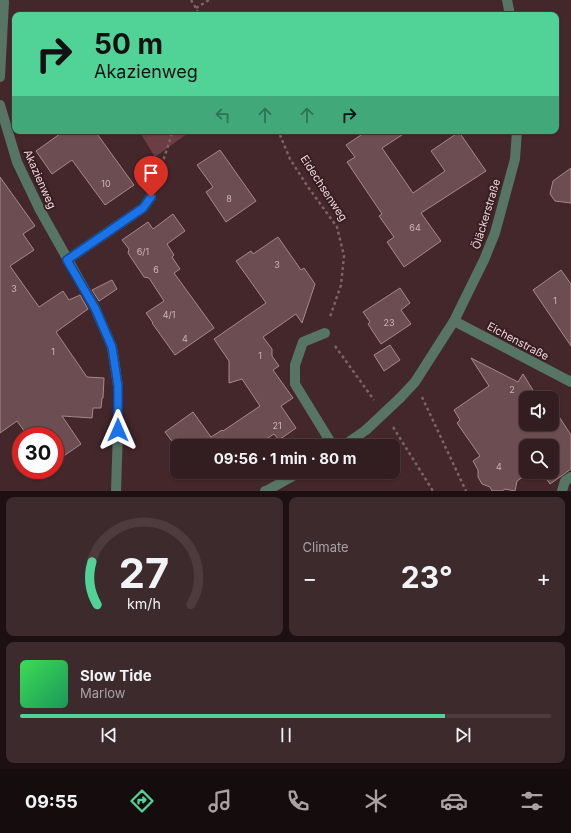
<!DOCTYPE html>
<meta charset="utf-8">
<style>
:root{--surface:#321d20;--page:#3d2a2d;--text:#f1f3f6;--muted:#a8a2a5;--line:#4d3b3e;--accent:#51d398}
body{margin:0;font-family:Inter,sans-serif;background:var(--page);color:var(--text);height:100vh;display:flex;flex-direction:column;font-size:15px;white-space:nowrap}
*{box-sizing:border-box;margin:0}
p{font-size:13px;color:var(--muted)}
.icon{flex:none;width:22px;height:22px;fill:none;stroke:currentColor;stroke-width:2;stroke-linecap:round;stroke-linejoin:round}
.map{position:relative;height:491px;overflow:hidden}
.details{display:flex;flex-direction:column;gap:6px;padding:6px;background:#1c1012;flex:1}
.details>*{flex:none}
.hud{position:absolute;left:12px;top:12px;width:547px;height:122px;border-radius:8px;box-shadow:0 1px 3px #0004,0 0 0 1px var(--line);background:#51d398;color:#111;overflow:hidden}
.fabs{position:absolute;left:519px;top:391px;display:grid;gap:8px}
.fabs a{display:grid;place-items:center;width:40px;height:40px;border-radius:8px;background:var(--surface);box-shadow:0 1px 3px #0004,0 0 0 1px var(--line);font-size:20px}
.speed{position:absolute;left:12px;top:427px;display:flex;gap:8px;font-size:20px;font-weight:700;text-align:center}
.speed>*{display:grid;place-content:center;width:52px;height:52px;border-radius:50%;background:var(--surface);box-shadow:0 1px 3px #0004,0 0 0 1px var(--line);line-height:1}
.speed .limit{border:6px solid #d22;background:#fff;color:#111}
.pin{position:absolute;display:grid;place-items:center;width:34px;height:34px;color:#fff;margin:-41px -17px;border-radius:50% 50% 50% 0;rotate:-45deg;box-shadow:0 0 4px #0007}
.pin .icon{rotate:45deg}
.me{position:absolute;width:44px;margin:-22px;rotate:0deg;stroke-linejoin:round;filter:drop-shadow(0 0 3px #0008)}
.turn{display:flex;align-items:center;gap:14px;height:84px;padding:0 16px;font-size:18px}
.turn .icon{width:52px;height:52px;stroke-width:2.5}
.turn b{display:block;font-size:28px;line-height:34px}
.lanes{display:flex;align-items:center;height:38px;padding:0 16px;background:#0003;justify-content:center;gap:20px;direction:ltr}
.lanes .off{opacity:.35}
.big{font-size:30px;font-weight:700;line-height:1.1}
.details .card{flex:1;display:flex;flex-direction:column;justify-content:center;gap:6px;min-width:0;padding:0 14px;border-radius:8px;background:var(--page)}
.details .dial{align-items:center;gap:0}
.dial svg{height:104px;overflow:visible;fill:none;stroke:var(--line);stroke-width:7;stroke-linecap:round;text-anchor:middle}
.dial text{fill:var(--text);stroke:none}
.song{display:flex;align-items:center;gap:12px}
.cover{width:48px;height:48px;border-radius:6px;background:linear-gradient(135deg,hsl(130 70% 55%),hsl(150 70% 35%))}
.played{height:4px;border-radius:2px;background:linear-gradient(90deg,var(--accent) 80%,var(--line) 80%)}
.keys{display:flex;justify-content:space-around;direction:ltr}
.heat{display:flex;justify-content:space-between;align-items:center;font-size:22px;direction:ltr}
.details .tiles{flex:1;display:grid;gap:6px;grid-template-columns:1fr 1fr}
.card:last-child{grid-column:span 2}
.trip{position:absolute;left:170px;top:439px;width:230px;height:40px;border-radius:8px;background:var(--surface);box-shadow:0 1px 3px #0004,0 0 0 1px var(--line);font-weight:700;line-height:40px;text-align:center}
.menu{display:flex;height:64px;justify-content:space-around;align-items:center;background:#140c0d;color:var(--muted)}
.menu .icon{width:28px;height:28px}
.menu .active{color:var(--accent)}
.menu b{font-size:18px;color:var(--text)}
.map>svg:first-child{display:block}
.green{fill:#6b3d45}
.building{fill:#6c4e52;stroke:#a8878b}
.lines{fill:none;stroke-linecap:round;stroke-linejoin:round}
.path{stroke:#7c6366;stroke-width:2.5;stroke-dasharray:3 3;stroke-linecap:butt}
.minor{stroke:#577564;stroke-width:10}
.minor-bridge{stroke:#577564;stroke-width:10}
.route-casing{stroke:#114b97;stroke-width:10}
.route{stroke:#1a73e8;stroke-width:7}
.labels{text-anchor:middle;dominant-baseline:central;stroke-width:4;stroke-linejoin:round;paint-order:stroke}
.number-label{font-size:9px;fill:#cbb6b8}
.street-label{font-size:11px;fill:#ebd8da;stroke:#381d22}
</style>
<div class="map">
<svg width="571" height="491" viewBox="0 0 571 491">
<rect width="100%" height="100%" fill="#43272b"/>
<path class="green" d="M 139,131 L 191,131 L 155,157 Z"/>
<g class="building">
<path d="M 64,131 L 95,131 L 134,185 L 105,205 L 72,160 L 52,174 L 36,151 Z"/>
<path d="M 367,131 L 408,131 L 382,148 L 413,193 L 445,171 L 431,151 L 459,132 L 486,171 L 421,213 L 441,241 L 404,267 L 387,242 L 394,237 L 379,216 L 382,214 L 347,162 L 355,157 L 346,145 Z"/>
<path d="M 220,150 L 256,201 L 226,222 L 206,192 L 213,187 L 197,165 Z"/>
<path d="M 571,168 L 571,203 L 555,201 L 550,194 L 553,181 Z"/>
<path d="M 0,177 L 35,226 L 23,234 L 34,250 L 10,266 L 39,307 L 63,291 L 69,300 L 80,295 L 88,309 L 56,332 L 87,377 L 104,378 L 103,398 L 102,398 L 101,408 L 93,408 L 92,418 L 62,416 L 81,444 L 55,462 L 55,436 L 28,436 L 17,421 L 0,433 Z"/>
<path d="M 173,214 L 185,231 L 167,244 L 174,255 L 172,257 L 180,269 L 174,273 L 214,328 L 175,355 L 152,323 L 153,323 L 146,313 L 164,301 L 149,278 L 144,277 L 128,253 L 129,249 L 122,240 L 148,222 L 153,229 Z"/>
<path d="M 278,237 L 301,270 L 304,268 L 315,284 L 302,323 L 296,314 L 263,337 L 272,349 L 272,356 L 279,366 L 273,370 L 293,398 L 281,406 L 296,428 L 279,440 L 274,434 L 256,446 L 177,446 L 177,448 L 165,432 L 193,412 L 211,437 L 222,430 L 223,431 L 260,406 L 242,379 L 229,383 L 229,361 L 214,339 L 266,303 L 236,261 L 251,251 L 253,254 Z"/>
<path d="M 561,270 L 571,284 L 571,346 L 533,290 Z"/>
<path d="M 112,280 L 117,289 L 99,301 L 92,290 Z"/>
<path d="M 400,288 L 410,303 L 401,310 L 411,324 L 381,344 L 368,324 L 370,322 L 363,312 Z"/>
<path d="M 390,345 L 400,360 L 384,371 L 374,355 Z"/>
<path d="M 471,358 L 518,382 L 523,374 L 536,395 L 542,391 L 547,398 L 526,398 L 526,424 L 552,424 L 552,406 L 571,435 L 571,469 L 550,484 L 542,472 L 552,472 L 552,446 L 526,446 L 526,472 L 530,472 L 517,481 L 515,491 L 505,489 L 502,491 L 492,491 L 490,487 L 482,484 L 478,477 L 478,470 L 473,461 L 480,456 L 457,423 L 460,420 L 454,410 L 489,386 Z"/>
<path d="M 182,472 L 197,472 L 187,479 Z"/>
</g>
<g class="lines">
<g class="path">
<path d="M 191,0 L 196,8 L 199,15"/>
<path d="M 196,8 L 209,0"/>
<path d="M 275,131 L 280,135 L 290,159 L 308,187 L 337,227 L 344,256 L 341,285 L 330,317"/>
<path d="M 156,182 L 173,131"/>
<path d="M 335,346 L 374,400"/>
<path d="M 422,397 L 466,491"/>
<path d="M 393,427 L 433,491"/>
</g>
<g class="minor">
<path d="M 507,0 L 510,15"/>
<path d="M 0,2 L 4,2 L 0,77"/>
<path d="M 0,105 L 17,162 L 40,210 L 95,308 L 112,347 L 118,386 L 118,430 L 116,491"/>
<path d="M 67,260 L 143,208 L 151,197"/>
<path d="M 454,321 L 571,382"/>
<path d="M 325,333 L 303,342 L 295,365 L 295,384 L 333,446"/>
<path d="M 400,398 L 415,382 L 454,321 L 484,260 L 495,233 L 515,159 L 517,131"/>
<path d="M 343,446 L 366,430"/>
<path d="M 265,491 L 268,490 L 300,472"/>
<path d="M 562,491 L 565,481 L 571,477"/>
</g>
<path class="minor-bridge" d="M 366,430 L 400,398"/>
</g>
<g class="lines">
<defs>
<path id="route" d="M 118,430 L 118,386 L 112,347 L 95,308 L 67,260 L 143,208 L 151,197"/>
</defs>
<use href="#route" class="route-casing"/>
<use href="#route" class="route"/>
</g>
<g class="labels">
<g class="number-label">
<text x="106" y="183">10</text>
<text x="229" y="198">8</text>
<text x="415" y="227">64</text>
<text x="143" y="251">6/1</text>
<text x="277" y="264">3</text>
<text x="156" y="269">6</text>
<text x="14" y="288">3</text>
<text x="555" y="300">1</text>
<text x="169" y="314">4/1</text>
<text x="389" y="322">23</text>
<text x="185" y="338">4</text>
<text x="53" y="351">1</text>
<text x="260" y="355">1</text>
<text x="512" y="389">2</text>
<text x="277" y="425">21</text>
<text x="499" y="466">4</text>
</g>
<g class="street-label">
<text transform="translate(40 179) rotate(66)">Akazienweg</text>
<text transform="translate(324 188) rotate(57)">Eidechsenweg</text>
<text transform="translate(486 214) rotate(-73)">Öläckerstraße</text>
<text transform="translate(518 341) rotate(28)">Eichenstraße</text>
</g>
</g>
</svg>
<div class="fabs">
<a><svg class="icon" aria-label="sound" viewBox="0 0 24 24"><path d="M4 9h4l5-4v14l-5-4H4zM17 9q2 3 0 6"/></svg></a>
<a><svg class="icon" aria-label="search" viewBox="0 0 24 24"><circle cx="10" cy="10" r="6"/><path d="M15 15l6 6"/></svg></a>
</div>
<div class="speed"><div class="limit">30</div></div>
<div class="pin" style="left:151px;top:197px;background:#d93025"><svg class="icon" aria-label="arrive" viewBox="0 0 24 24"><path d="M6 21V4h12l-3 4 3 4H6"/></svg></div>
<svg class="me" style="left:118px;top:430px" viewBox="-20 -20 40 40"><path d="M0-17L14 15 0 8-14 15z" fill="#1a73e8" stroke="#fff" stroke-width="4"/></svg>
<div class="trip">09:56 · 1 min · 80 m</div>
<div class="hud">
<div class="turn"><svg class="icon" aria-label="right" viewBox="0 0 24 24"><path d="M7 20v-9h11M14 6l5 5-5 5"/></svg><div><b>50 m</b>Akazienweg</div></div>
<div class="lanes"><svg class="icon off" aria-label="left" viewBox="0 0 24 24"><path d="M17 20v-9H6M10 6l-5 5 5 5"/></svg><svg class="icon off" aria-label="ahead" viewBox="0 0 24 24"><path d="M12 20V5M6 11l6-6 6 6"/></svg><svg class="icon off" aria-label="ahead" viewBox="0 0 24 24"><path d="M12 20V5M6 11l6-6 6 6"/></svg><svg class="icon" aria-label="right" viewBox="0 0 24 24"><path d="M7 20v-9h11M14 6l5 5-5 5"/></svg></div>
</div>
</div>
<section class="details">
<div class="tiles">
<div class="card dial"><svg viewBox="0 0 100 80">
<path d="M14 69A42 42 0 1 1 86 69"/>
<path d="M14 69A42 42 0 0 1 10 36" stroke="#51d398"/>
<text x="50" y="56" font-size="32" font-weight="700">27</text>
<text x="50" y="72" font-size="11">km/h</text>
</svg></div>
<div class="card"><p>Climate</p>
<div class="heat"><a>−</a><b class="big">23°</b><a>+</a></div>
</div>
<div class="card">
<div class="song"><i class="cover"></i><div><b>Slow Tide</b><p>Marlow</p></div></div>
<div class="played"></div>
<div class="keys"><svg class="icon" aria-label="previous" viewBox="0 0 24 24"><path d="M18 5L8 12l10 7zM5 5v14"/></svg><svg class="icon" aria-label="pause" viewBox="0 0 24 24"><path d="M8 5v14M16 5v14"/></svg><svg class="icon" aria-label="next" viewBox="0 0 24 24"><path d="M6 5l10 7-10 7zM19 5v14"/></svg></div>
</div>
</div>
</section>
<nav class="menu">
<b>09:55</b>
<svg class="icon active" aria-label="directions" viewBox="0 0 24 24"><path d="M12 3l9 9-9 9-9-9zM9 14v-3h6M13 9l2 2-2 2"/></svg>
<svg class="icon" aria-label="music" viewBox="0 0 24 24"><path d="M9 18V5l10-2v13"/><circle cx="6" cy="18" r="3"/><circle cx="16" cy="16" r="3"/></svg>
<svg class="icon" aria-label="phone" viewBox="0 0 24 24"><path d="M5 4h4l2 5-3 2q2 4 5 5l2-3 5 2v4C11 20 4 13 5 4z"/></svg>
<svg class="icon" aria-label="climate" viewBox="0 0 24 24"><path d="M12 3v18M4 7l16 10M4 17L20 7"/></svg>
<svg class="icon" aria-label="car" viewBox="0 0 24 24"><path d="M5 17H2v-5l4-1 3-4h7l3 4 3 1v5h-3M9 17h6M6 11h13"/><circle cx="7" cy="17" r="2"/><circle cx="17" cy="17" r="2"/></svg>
<svg class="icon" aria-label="filters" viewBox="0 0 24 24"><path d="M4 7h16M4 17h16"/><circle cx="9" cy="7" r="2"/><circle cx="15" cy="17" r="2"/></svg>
</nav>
